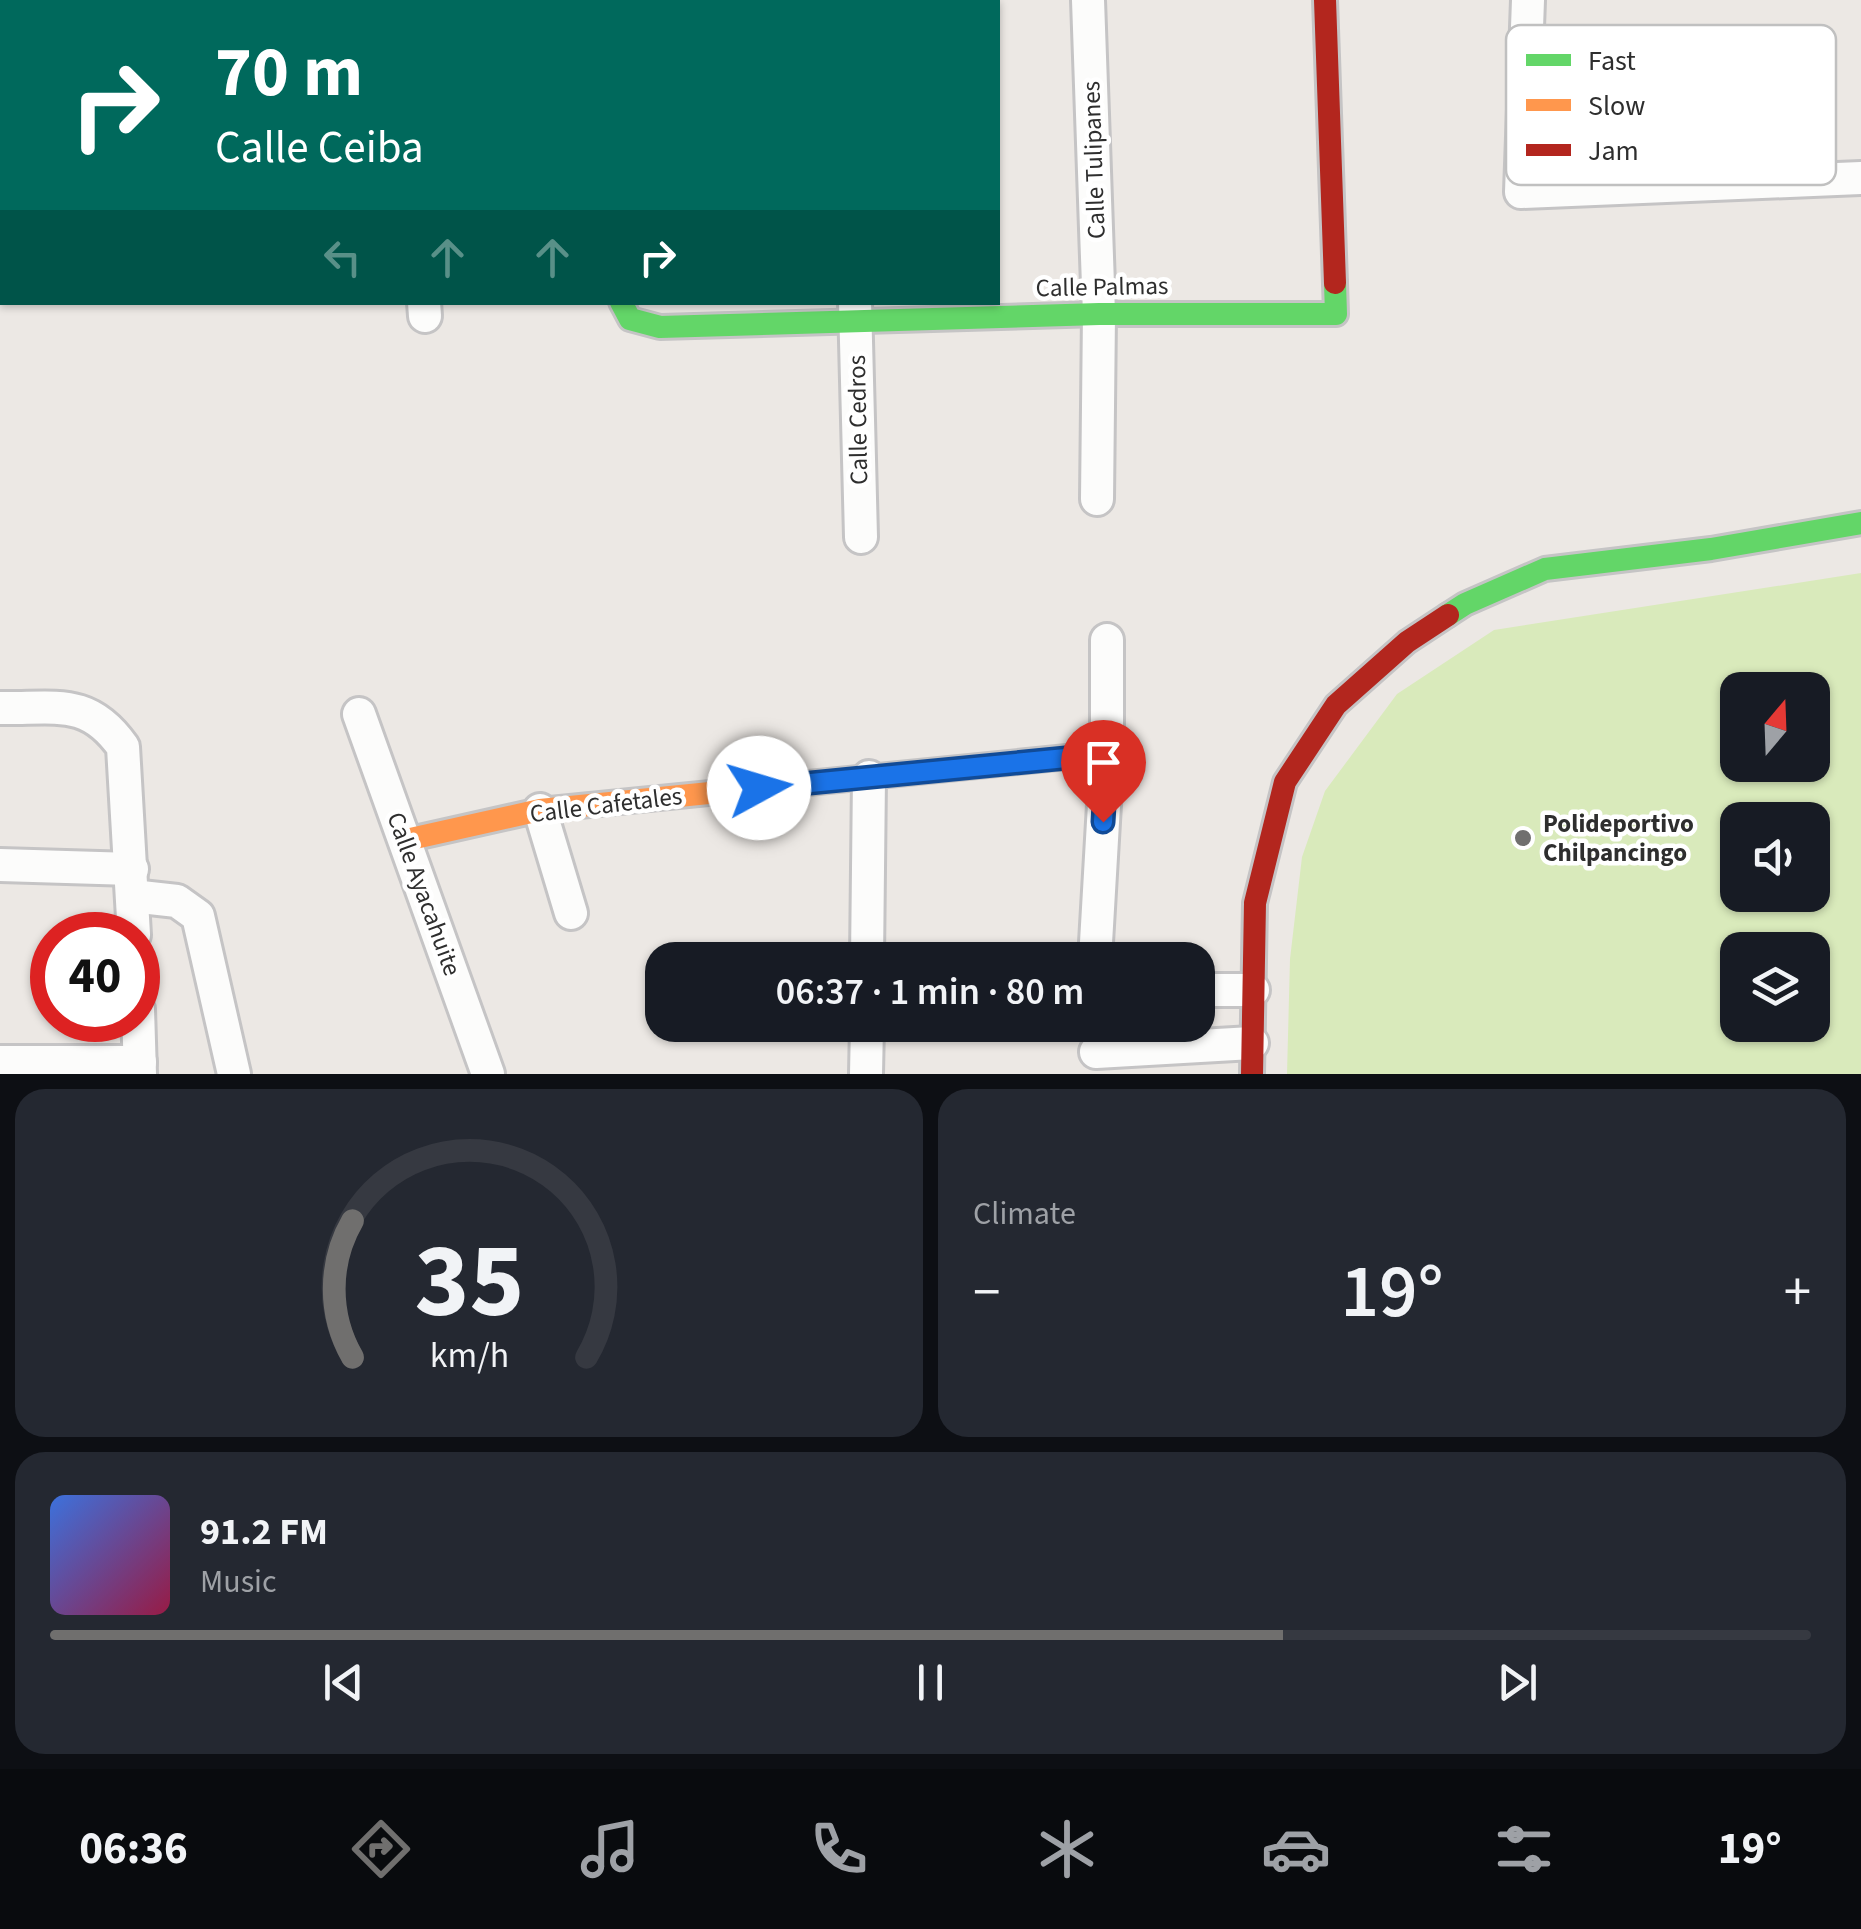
<!DOCTYPE html>
<meta charset="utf-8">
<style>
:root{--surface:#171b24;--page:#242831;--text:#f1f3f6;--muted:#9ea1a6;--line:#363941;--accent:#706f6e}
body{margin:0;font-family:"Source Sans 3",sans-serif;background:var(--page);color:var(--text);height:100vh;display:flex;flex-direction:column;font-size:38px;white-space:nowrap}
*{box-sizing:border-box;margin:0}
p{font-size:32px;color:var(--muted)}
.icon{flex:none;width:55px;height:55px;fill:none;stroke:currentColor;stroke-width:2;stroke-linecap:round;stroke-linejoin:round}
.map{position:relative;height:1074px;overflow:hidden}
.drawer{display:flex;flex-direction:column;gap:15px;padding:15px;background:#0d0f14;flex:1}
.drawer>*{flex:none}
.top-card{position:absolute;left:0px;top:0px;width:1000px;height:305px;box-shadow:0 2px 8px #0004;background:#00695c;color:#fff;overflow:hidden}
.needle{width:65px;rotate:19deg}
.buttons{position:absolute;left:1720px;top:672px;display:grid;gap:20px}
.buttons a{display:grid;place-items:center;width:110px;height:110px;border-radius:20px;background:var(--surface);box-shadow:0 2px 8px #0004;font-size:50px}
.speed{position:absolute;left:30px;top:912px;display:flex;gap:20px;font-size:50px;font-weight:700;text-align:center}
.speed>*{display:grid;place-content:center;width:130px;height:130px;border-radius:50%;background:var(--surface);box-shadow:0 2px 8px #0004;line-height:1}
.speed .limit{border:15px solid #d22;background:#fff;color:#111}
.pin{position:absolute;display:grid;place-items:center;width:85px;height:85px;color:#fff;margin:-102px -42px;border-radius:50% 50% 50% 0;rotate:-45deg;box-shadow:0 0 10px #0007}
.pin .icon{rotate:45deg}
.me{position:absolute;width:110px;margin:-55px;rotate:84deg;stroke-linejoin:round;filter:drop-shadow(0 0 8px #0008)}
.turn{display:flex;align-items:center;gap:35px;height:210px;padding:0 50px;font-size:45px}
.turn .icon{width:130px;height:130px;stroke-width:2.5}
.turn b{display:block;font-size:70px;line-height:85px}
.lanes{display:flex;align-items:center;height:95px;padding:0 50px;background:#0003;justify-content:center;gap:50px;direction:ltr}
.lanes .off{opacity:.35}
.big{font-size:75px;font-weight:600;line-height:1.1}
.drawer .card{flex:1;display:flex;flex-direction:column;justify-content:center;gap:15px;min-width:0;padding:0 35px;border-radius:30px;background:var(--page)}
.drawer .dial{align-items:center;gap:0}
.dial svg{height:260px;overflow:visible;fill:none;stroke:var(--line);stroke-width:7;stroke-linecap:round;text-anchor:middle}
.dial text{fill:var(--text);stroke:none}
.song{display:flex;align-items:center;gap:30px}
.cover{width:120px;height:120px;border-radius:15px;background:linear-gradient(135deg,hsl(220 70% 55%),hsl(340 70% 35%))}
.played{height:10px;border-radius:5px;background:linear-gradient(90deg,var(--accent) 70%,var(--line) 70%)}
.keys{display:flex;justify-content:space-around;direction:ltr}
.heat{display:flex;justify-content:space-between;align-items:center;font-size:55px;direction:ltr}
.drawer .tiles{flex:1;display:grid;gap:15px;grid-template-columns:1fr 1fr}
.card:last-child{grid-column:span 2}
.trip{position:absolute;left:645px;top:942px;width:570px;height:100px;border-radius:30px;background:var(--surface);box-shadow:0 2px 8px #0004;font-weight:600;line-height:100px;text-align:center}
.tab-bar{display:flex;height:160px;justify-content:space-around;align-items:center;background:#090b0e;color:var(--muted)}
.tab-bar .icon{width:70px;height:70px}
.tab-bar .on{color:var(--accent)}
.tab-bar b{font-size:45px;color:var(--text)}
.map>svg:first-child{display:block}
.pitch{fill:#d9eabb;fill-rule:evenodd}
.lines{fill:none;stroke-linecap:round;stroke-linejoin:round}
.lane-casing{stroke:#c5c4c5;stroke-width:22}
.street-casing{stroke:#c5c4c5;stroke-width:38}
.fast-casing{stroke:#c5c4c5;stroke-width:28}
.slow-casing{stroke:#c5c4c5;stroke-width:28}
.jam-casing{stroke:#c5c4c5;stroke-width:28}
.lane{stroke:#fcfcfb;stroke-width:18}
.street{stroke:#fcfcfb;stroke-width:32}
.fast{stroke:#63d668;stroke-width:22}
.slow{stroke:#ff974d;stroke-width:22}
.jam{stroke:#b3261e;stroke-width:22}
.route-casing{stroke:#114b97;stroke-width:25}
.route{stroke:#1a73e8;stroke-width:18}
.poi-dot{fill:#706f6e;stroke:#fff;stroke-width:4}
.labels{text-anchor:middle;dominant-baseline:central;stroke-width:9;stroke-linejoin:round;paint-order:stroke}
.street-label{font-size:25px;fill:#2e2e2e;stroke:#fff}
.poi-label{font-size:25px;font-weight:bold;fill:#2e2e2e;stroke:#fff;text-anchor:start}
.key{fill:#fff;stroke:#c0c0c0;stroke-width:2.5}
.key-label{font-size:28px;fill:#2e2e2e}
</style>
<div class="map">
<svg width="1861" height="1074" viewBox="0 0 1861 1074">
<rect width="100%" height="100%" fill="#ece8e4"/>
<path class="pitch" d="M 1861,573 L 1861,1074 L 1287,1074 L 1290,959 L 1302,857 L 1325,791 L 1397,694 L 1494,630 ZM 1738,690 L 1812,690 L 1812,765 L 1738,765 ZM 1738,820 L 1812,820 L 1812,895 L 1738,895 ZM 1738,950 L 1812,950 L 1812,1025 L 1738,1025 Z"/>
<g class="lines">
<defs>
<path id="lane" d="M 5,0 L 5,2"/>
<g id="street">
<path d="M 406,0 L 406,2"/>
<path d="M 613,0 L 613,2"/>
<path d="M 844,0 L 844,2"/>
<path d="M 1088,0 L 1099,314 L 1097,499"/>
<path d="M 1528,0 L 1521,192 L 1861,178"/>
<path d="M 424,302 L 425,316"/>
<path d="M 855,302 L 861,537"/>
<path d="M 0,708 C 55,709 88,697 123,747 L 134,935"/>
<path d="M 359,714 L 488,1074"/>
<path d="M 540,810 L 571,913"/>
<path d="M 0,865 L 132,869"/>
<path d="M 132,896 L 177,901 L 198,916 L 234,1074"/>
<path d="M 867,960 L 869,777"/>
<path d="M 1095,960 L 1107,753 L 1107,640"/>
<path d="M 1198,990 L 1253,990"/>
<path d="M 138,1009 L 140,1074"/>
<path d="M 1096,1052 L 1252,1043"/>
<path d="M 0,1062 L 140,1062"/>
<path d="M 866,1074 L 867,1025"/>
</g>
<g id="fast">
<path d="M 621,302 L 630,319 L 660,327 L 1099,314 L 1336,314 L 1335,283"/>
<path d="M 1448,615 L 1465,604 L 1545,569 L 1711,549 L 1861,523"/>
</g>
<path id="slow" d="M 406,840 L 540,810 L 1107,753"/>
<g id="jam">
<path d="M 1325,0 L 1335,283"/>
<path d="M 1252,1074 L 1255,903 L 1285,782 L 1336,705 L 1407,642 L 1448,615"/>
</g>
</defs>
<use href="#lane" class="lane-casing"/>
<use href="#street" class="street-casing"/>
<use href="#fast" class="fast-casing"/>
<use href="#slow" class="slow-casing"/>
<use href="#jam" class="jam-casing"/>
<use href="#lane" class="lane"/>
<use href="#street" class="street"/>
<use href="#fast" class="fast"/>
<use href="#slow" class="slow"/>
<use href="#jam" class="jam"/>
</g>
<g class="lines">
<defs>
<path id="route" d="M 759,788 L 1107,754 L 1103,822"/>
</defs>
<use href="#route" class="route-casing"/>
<use href="#route" class="route"/>
</g>
<circle class="poi-dot" cx="1523" cy="838" r="10"/>
<g class="labels">
<g class="street-label">
<text transform="translate(1094 160) rotate(-92)">Calle Tulipanes</text>
<text transform="translate(1102 287) rotate(-1)">Calle Palmas</text>
<text transform="translate(858 420) rotate(-91)">Calle Cedros</text>
<text transform="translate(606 805) rotate(-7)">Calle Cafetales</text>
<text transform="translate(424 894) rotate(70)">Calle Ayacahuite</text>
</g>
<g class="poi-label">
<text x="1543" y="824">Polideportivo<tspan x="1543" dy="29">Chilpancingo</tspan></text>
</g>
</g>
<rect x="1506" y="25" width="330" height="160" rx="15" class="key"/>
<rect x="1526" y="54" width="45" height="12" fill="#63d668"/>
<rect x="1526" y="99" width="45" height="12" fill="#ff974d"/>
<rect x="1526" y="144" width="45" height="12" fill="#b3261e"/>
<g class="key-label">
<text x="1588" y="70">Fast</text>
<text x="1588" y="115">Slow</text>
<text x="1588" y="160">Jam</text>
</g>
</svg>
<div class="buttons">
<a><svg class="needle" viewBox="-14 -14 28 28"><path d="M0-13l5 13h-10z" fill="#e53935"/><path d="M0 13l5-13h-10z" fill="#9ea1a6"/></svg></a>
<a><svg class="icon" aria-label="sound" viewBox="0 0 24 24"><path d="M4 9h4l5-4v14l-5-4H4zM17 9q2 3 0 6"/></svg></a>
<a><svg class="icon" aria-label="layers" viewBox="0 0 24 24"><path d="M12 4l9 5-9 5-9-5zM3 14l9 5 9-5"/></svg></a>
</div>
<div class="speed"><div class="limit">40</div></div>
<div class="pin" style="left:1103px;top:822px;background:#d93025"><svg class="icon" aria-label="arrive" viewBox="0 0 24 24"><path d="M6 21V4h12l-3 4 3 4H6"/></svg></div>
<svg class="me" style="left:759px;top:788px" viewBox="-20 -20 40 40"><circle r="19" fill="#fff"/><path d="M0-13L10 11 0 6-10 11z" fill="#1a73e8"/></svg>
<div class="trip">06:37 · 1 min · 80 m</div>
<div class="top-card">
<div class="turn"><svg class="icon" aria-label="right" viewBox="0 0 24 24"><path d="M7 20v-9h11M14 6l5 5-5 5"/></svg><div><b>70 m</b>Calle Ceiba</div></div>
<div class="lanes"><svg class="icon off" aria-label="left" viewBox="0 0 24 24"><path d="M17 20v-9H6M10 6l-5 5 5 5"/></svg><svg class="icon off" aria-label="ahead" viewBox="0 0 24 24"><path d="M12 20V5M6 11l6-6 6 6"/></svg><svg class="icon off" aria-label="ahead" viewBox="0 0 24 24"><path d="M12 20V5M6 11l6-6 6 6"/></svg><svg class="icon" aria-label="right" viewBox="0 0 24 24"><path d="M7 20v-9h11M14 6l5 5-5 5"/></svg></div>
</div>
</div>
<section class="drawer">
<div class="tiles">
<div class="card dial"><svg viewBox="0 0 100 80">
<path d="M14 69A42 42 0 1 1 86 69"/>
<path d="M14 69A42 42 0 0 1 14 27" stroke="#706f6e"/>
<text x="50" y="56" font-size="32" font-weight="700">35</text>
<text x="50" y="72" font-size="11">km/h</text>
</svg></div>
<div class="card"><p>Climate</p>
<div class="heat"><a>−</a><b class="big">19°</b><a>+</a></div>
</div>
<div class="card">
<div class="song"><i class="cover"></i><div><b>91.2 FM</b><p>Music</p></div></div>
<div class="played"></div>
<div class="keys"><svg class="icon" aria-label="previous" viewBox="0 0 24 24"><path d="M18 5L8 12l10 7zM5 5v14"/></svg><svg class="icon" aria-label="pause" viewBox="0 0 24 24"><path d="M8 5v14M16 5v14"/></svg><svg class="icon" aria-label="next" viewBox="0 0 24 24"><path d="M6 5l10 7-10 7zM19 5v14"/></svg></div>
</div>
</div>
</section>
<nav class="tab-bar">
<b>06:36</b>
<svg class="icon on" aria-label="directions" viewBox="0 0 24 24"><path d="M12 3l9 9-9 9-9-9zM9 14v-3h6M13 9l2 2-2 2"/></svg>
<svg class="icon" aria-label="music" viewBox="0 0 24 24"><path d="M9 18V5l10-2v13"/><circle cx="6" cy="18" r="3"/><circle cx="16" cy="16" r="3"/></svg>
<svg class="icon" aria-label="phone" viewBox="0 0 24 24"><path d="M5 4h4l2 5-3 2q2 4 5 5l2-3 5 2v4C11 20 4 13 5 4z"/></svg>
<svg class="icon" aria-label="climate" viewBox="0 0 24 24"><path d="M12 3v18M4 7l16 10M4 17L20 7"/></svg>
<svg class="icon" aria-label="car" viewBox="0 0 24 24"><path d="M5 17H2v-5l4-1 3-4h7l3 4 3 1v5h-3M9 17h6M6 11h13"/><circle cx="7" cy="17" r="2"/><circle cx="17" cy="17" r="2"/></svg>
<svg class="icon" aria-label="filters" viewBox="0 0 24 24"><path d="M4 7h16M4 17h16"/><circle cx="9" cy="7" r="2"/><circle cx="15" cy="17" r="2"/></svg>
<b>19°</b>
</nav>
